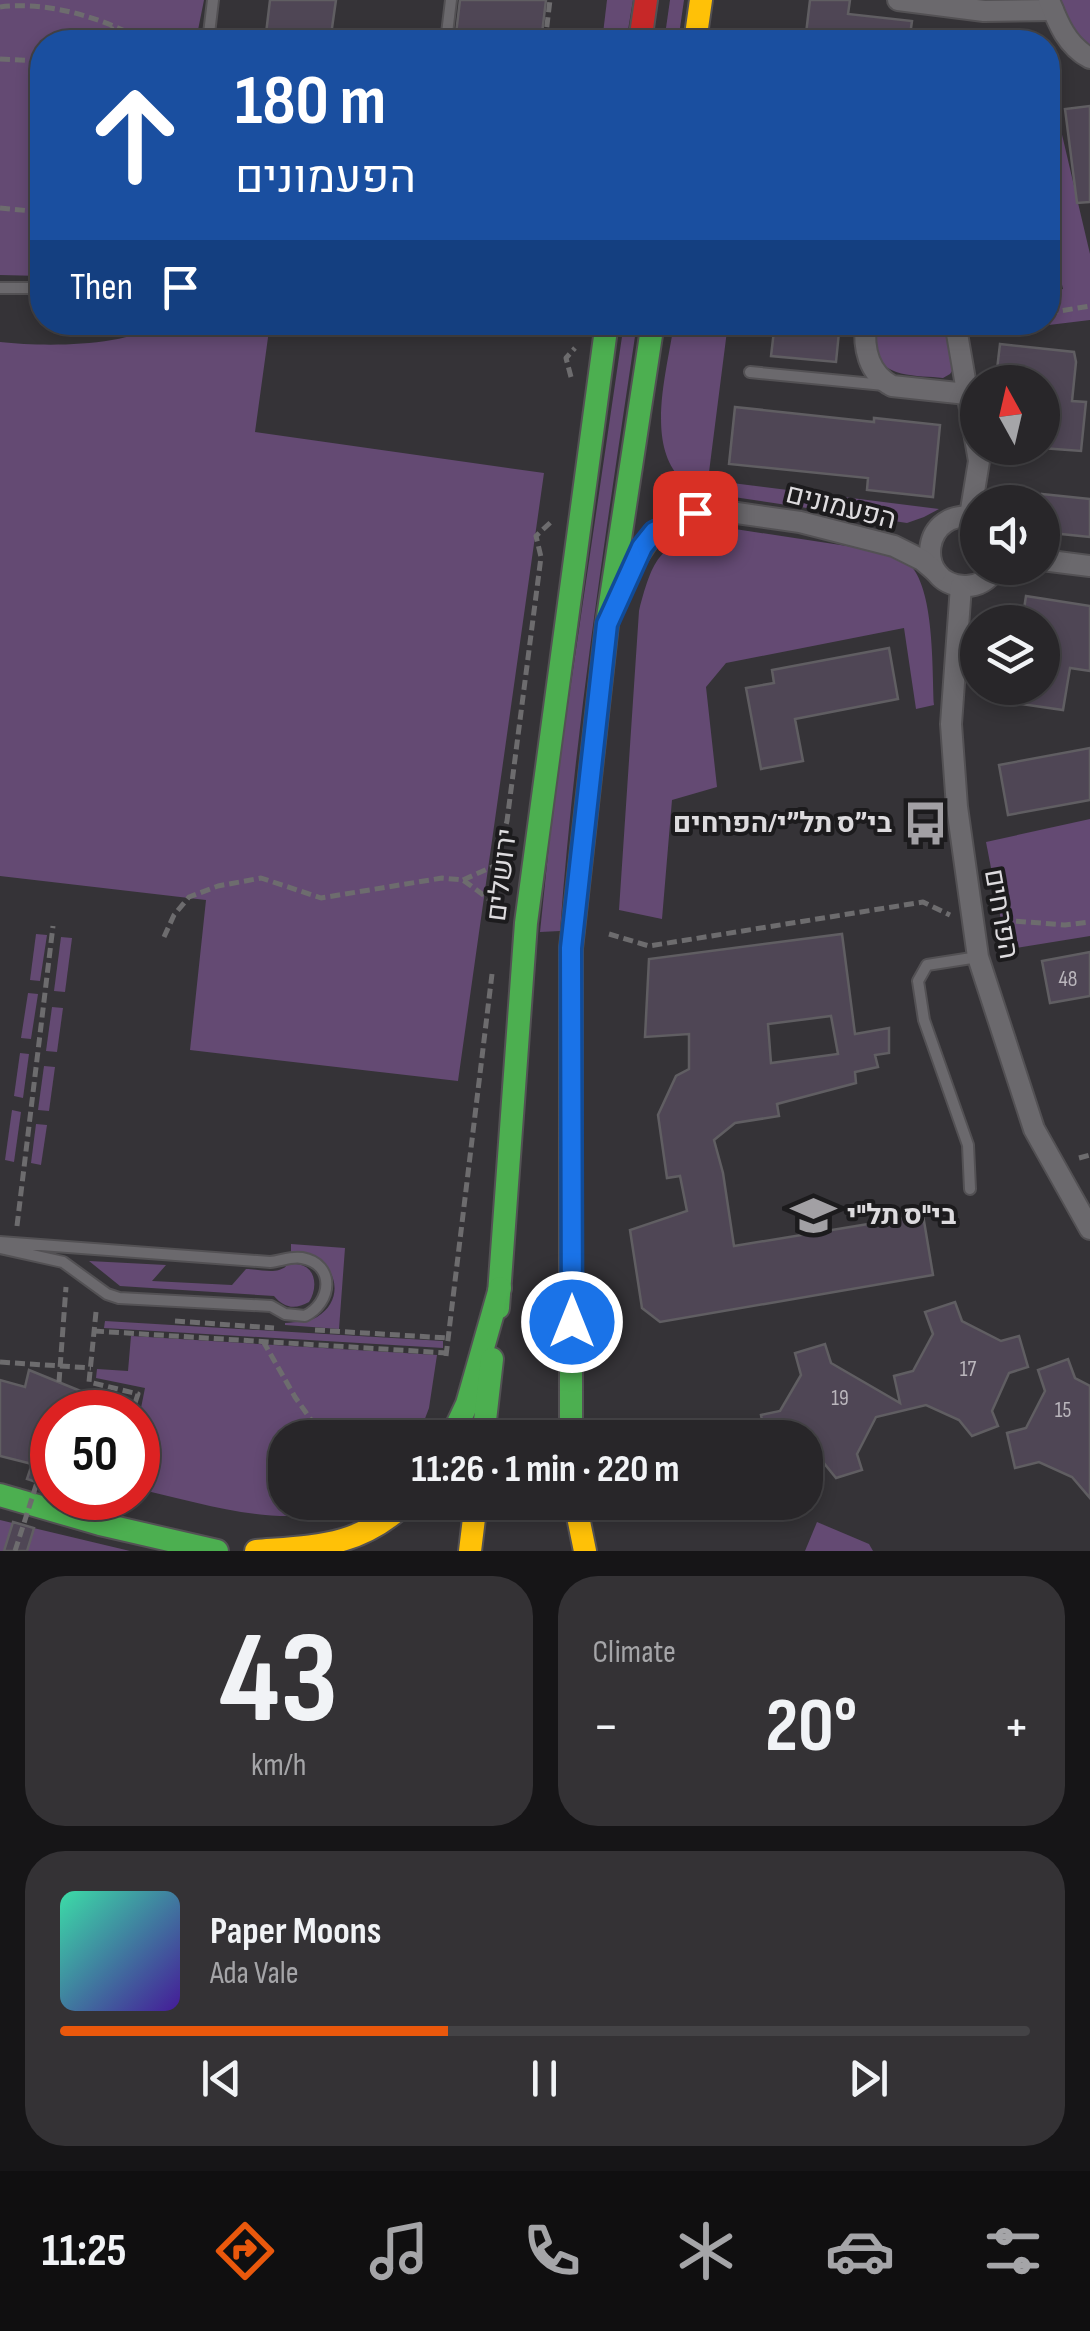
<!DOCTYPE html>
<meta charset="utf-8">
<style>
:root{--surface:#282629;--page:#343235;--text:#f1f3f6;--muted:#a5a5a8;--line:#444346;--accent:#ea580c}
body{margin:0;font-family:"Sofia Sans Condensed",Heebo,sans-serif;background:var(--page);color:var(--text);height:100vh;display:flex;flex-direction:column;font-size:38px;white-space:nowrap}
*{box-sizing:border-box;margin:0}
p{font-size:32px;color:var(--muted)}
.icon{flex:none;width:55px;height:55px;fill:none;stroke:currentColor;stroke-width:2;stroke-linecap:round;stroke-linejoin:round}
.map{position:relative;height:1551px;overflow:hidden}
.details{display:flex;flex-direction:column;gap:25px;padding:25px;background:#161517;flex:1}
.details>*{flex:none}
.hud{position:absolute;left:30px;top:30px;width:1030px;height:305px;border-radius:40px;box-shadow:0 5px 15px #0003,0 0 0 2px var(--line);background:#1a4fa0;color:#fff;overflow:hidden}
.needle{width:65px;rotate:352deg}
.tools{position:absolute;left:960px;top:365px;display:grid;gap:20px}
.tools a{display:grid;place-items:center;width:100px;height:100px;border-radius:50%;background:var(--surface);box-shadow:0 5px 15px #0003,0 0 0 2px var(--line);font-size:50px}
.speed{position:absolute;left:30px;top:1390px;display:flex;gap:20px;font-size:50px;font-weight:700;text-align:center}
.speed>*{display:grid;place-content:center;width:130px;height:130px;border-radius:50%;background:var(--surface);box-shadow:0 5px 15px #0003,0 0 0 2px var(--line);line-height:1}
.speed .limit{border:15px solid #d22;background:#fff;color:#111}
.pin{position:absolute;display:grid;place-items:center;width:85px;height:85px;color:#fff;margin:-42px;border-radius:20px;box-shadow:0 5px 15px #0006}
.me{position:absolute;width:110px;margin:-55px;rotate:0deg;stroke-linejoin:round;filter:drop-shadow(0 0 8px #0008)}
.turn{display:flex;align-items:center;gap:35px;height:210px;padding:0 40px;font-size:45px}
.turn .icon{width:130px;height:130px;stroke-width:2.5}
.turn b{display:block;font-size:70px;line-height:85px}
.then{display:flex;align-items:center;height:95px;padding:0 40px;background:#0003;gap:20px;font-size:38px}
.big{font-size:75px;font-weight:700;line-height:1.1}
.details .tile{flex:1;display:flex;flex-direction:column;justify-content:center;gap:15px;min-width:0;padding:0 35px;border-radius:40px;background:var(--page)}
.details .dial{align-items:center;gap:0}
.dial b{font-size:130px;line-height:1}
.song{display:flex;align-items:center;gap:30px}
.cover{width:120px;height:120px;border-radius:15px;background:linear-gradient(135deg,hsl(160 70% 55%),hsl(260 70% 35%))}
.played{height:10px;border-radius:5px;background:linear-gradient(90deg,var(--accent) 40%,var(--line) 40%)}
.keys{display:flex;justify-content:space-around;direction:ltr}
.heat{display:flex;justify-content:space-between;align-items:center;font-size:55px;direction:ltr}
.details .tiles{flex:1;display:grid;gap:25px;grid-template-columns:1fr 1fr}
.tile:last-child{grid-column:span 2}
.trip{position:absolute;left:268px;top:1420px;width:555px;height:100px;border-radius:40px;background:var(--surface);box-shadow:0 5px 15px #0003,0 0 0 2px var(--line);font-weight:700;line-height:100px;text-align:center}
.tabs{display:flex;height:160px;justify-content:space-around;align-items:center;background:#100f10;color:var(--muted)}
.tabs .icon{width:70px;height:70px}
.tabs .on{color:var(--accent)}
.tabs b{font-size:45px;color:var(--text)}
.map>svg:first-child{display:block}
.green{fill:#644a73}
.building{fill:#4f4655;stroke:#605e62;stroke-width:2.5;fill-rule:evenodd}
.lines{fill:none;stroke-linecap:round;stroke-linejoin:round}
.lane-casing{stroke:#535154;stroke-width:14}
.street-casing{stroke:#535154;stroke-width:24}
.fast-casing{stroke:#535154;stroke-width:26}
.slow-casing{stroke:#535154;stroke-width:26}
.jam-casing{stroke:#535154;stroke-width:26}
.path{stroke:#6d6c6e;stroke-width:5;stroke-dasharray:10 5;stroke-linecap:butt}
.lane{stroke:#6b696d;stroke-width:10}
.street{stroke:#6b696d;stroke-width:20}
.fast{stroke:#4caf50;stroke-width:22}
.slow{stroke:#ffc107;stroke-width:22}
.jam{stroke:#c62828;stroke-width:22}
.path-bridge{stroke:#6d6c6e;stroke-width:5;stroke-dasharray:10 5;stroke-linecap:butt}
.route-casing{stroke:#114b97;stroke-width:25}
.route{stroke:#1a73e8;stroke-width:18}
.labels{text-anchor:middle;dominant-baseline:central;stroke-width:8;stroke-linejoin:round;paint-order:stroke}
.number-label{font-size:22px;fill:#bab6bc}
.street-label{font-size:28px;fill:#dddbde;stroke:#1c1b1d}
.poi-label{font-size:28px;font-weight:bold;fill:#dddbde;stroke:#1c1b1d;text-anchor:end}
</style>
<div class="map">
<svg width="1090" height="1551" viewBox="0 0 1090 1551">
<rect width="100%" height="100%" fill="#353337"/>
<g class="green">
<path d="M 0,0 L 204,0 L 198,30 L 190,42 L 42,42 L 42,276 L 0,275 Z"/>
<path d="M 607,0 L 633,0 L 626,42 L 602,42 Z"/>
<path d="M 670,0 L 684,0 L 678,42 L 664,42 Z"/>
<path d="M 1058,0 L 1090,0 L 1090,48 C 1072,39 1064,17 1058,0 Z"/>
<path d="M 1048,91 L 1052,92 L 1090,254 L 1090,320 L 984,333 L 982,323 L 1048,322 L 1048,292 L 1063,289 L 1048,224 Z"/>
<path d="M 163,323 L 270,323 L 255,432 L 544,473 L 458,1081 L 190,1050 L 206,900 L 0,876 L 0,342 C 46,347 124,347 163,323 Z"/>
<path d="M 624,323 L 637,323 C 607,525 575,727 560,931 L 540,932 L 553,806 Z"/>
<path d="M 674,323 L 728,323 L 708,480 L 939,509 L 924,517 L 907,523 L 700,492 C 694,488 685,483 680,478 C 645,441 668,368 674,323 Z"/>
<path d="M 875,323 L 946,323 L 954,368 L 950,374 L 943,378 C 918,375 880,379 873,347 C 872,340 875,330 875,323 Z"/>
<path d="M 722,527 L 886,552 C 893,555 903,558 908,563 C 935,586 932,670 934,705 L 916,709 L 904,628 L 726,663 L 706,687 L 717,787 L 672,800 L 662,919 L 619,910 L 639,611 C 655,549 662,545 722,527 Z"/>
<path d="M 1090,819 L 1090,936 L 1009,949 L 1001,920 L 986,842 Z"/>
<path d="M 36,934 L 47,935 L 40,981 L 30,980 Z"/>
<path d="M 61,937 L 72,938 L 65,992 L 54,991 Z"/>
<path d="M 28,993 L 38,994 L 31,1039 L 21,1038 Z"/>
<path d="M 52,1007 L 63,1008 L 57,1052 L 46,1051 Z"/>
<path d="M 20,1053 L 29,1054 L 23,1098 L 14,1096 Z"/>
<path d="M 44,1066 L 55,1067 L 49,1111 L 38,1110 Z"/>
<path d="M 12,1110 L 21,1112 L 14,1162 L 5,1160 Z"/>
<path d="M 36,1124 L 47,1125 L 41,1165 L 31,1163 Z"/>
<path d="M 291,1244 L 345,1248 L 339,1329 L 285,1325 L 285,1323 C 296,1322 308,1322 317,1317 C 351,1296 332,1250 291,1253 Z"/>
<path d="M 89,1261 L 166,1265 L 152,1281 L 232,1285 L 246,1269 C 255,1269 270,1273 279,1270 C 291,1266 282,1264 295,1264 C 317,1265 318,1288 309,1302 C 295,1310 284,1308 274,1296 L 120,1286 Z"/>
<path d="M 105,1321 L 443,1341 L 443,1348 L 104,1328 Z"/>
<path d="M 131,1336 L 437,1355 L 429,1408 L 418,1437 L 285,1438 L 285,1502 L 356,1503 C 341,1508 325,1514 310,1515 C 253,1521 193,1501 138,1489 L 138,1423 L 145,1388 L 96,1378 L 97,1369 L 128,1371 Z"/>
<path d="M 0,1520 L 130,1551 L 0,1551 Z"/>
<path d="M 817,1522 L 869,1544 L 873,1551 L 805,1551 Z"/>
</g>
<g class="building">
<path d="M 270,0 L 336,0 L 330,42 L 265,42 Z"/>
<path d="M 460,0 L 546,0 L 541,42 L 455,42 Z"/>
<path d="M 810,0 L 850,0 L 848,14 L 912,21 L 909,42 L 805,42 Z"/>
<path d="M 1090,106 L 1090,202 L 1077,203 L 1065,109 Z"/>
<path d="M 775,322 L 840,322 L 836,362 L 771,356 Z"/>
<path d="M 1000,344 L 1074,352 L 1076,362 L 1072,401 L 1086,402 L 1081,451 L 1042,448 L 1042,382 L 996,378 Z"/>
<path d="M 735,407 L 874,422 L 874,418 L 940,425 L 933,497 L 867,490 L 868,478 L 729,464 Z"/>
<path d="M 1042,494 L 1090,499 L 1090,537 L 1042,532 Z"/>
<path d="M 1026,596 L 1090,606 L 1090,671 L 1070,668 L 1063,710 L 993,700 L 994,688 L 1042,688 L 1042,622 L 1022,622 Z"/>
<path d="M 889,648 L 898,699 L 795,719 L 803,761 L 761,769 L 746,688 L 774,683 L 772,670 Z"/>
<path d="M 1090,748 L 1090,800 L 1008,815 L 999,765 Z"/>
<path d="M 842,934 L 855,1034 L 889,1028 L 889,1053 L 875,1055 L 878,1067 L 855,1072 L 856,1083 L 777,1104 L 779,1116 L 735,1123 L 714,1140 L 723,1173 L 734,1246 L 923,1215 L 933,1275 L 660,1322 L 642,1308 L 630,1230 L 687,1211 L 680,1176 L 667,1178 L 658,1115 L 676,1076 L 689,1069 L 689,1034 L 645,1037 L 649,959 ZM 831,1016 L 838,1054 L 771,1063 L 768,1024 Z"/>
<path d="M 1090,952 L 1090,996 L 1050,1003 L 1042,961 Z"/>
<path d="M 955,1302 L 962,1321 L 1001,1341 L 1019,1336 L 1028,1367 L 1009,1373 L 992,1411 L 998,1426 L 972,1436 L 959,1420 L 926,1405 L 876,1417 L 857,1454 L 862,1470 L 836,1478 L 823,1462 L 805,1453 L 805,1438 L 765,1438 L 761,1415 L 780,1411 L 801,1375 L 795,1353 L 825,1344 L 831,1363 L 900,1403 L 894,1376 L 913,1371 L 933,1334 L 925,1312 Z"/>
<path d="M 1068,1359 L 1075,1378 L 1090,1386 L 1090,1498 L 1072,1477 L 1039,1462 L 1015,1468 L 1007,1433 L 1026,1428 L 1045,1391 L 1038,1370 Z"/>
<path d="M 29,1370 L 132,1412 L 52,1412 L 52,1473 L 48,1486 L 27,1479 L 32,1464 L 0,1456 L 0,1380 L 25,1387 Z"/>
<path d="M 13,1522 L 34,1528 L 27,1551 L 4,1551 Z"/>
</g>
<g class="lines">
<defs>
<g id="lane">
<path d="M 208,42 L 213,0"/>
<path d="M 446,42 L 451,0"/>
<path d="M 0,288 L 42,288"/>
<path d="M 750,372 L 884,385"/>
<path d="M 970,1189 L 968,1145 L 924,1020 L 918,981 L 927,965 L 978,957"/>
<path d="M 0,1242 L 270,1262 C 281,1261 291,1256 302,1258 C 336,1264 332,1303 305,1316 L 285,1314 L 271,1306 L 119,1298 L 107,1294 L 63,1262 L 0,1248"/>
</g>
<g id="street">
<path d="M 898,0 L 984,11 L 1053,10"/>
<path d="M 1049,0 C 1058,23 1067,46 1090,58"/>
<path d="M 866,322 C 863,347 868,373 892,386 L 967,394"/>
<path d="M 955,322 L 979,461 L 970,516"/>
<path d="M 978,518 C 921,505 913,584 964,586 C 979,587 989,579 997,568"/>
<path d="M 1042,560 L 1090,566"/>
<path d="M 961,586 L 951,724 L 957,807 L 978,957 L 1034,1129 L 1090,1229"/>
<path d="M 620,595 L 634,562 L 654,532 L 695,513 L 730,512 L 800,522 L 894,546 L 922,560 L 936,572"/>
</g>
<g id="fast">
<path d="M 498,1308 L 526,923 L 607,322"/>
<path d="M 451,1438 L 467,1404 L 500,1288"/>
<path d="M 483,1438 L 492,1359"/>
<path d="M 571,1438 L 571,948 L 607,624 L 653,322"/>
<path d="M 0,1495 L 100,1524 L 217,1551"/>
</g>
<g id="slow">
<path d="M 695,42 L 701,0"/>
<path d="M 575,1502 L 585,1551"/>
<path d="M 256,1551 C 318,1546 359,1547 407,1502"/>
<path d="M 470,1551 L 476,1502"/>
</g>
<path id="jam" d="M 640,42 L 646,0"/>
</defs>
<use href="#lane" class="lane-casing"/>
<use href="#street" class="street-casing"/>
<use href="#fast" class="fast-casing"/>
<use href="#slow" class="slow-casing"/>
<use href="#jam" class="jam-casing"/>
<g class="path">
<path d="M 0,7 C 49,1 104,18 146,42"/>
<path d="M 106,42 L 112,26"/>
<path d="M 545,42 L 550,0"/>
<path d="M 0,59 L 42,61"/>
<path d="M 0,208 L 42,212"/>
<path d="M 1048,313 L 1090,306"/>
<path d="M 979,325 L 991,322"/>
<path d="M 571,377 L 566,358 L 575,348"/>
<path d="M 494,867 L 507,821 L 541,557 L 536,536 L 552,521"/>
<path d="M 463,880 L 503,862 L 509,857"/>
<path d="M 1001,920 L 1065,925 L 1090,922"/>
<path d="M 609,934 L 649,946 L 923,902 L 950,915"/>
<path d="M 164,937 L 174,915 L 189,897 L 218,886 L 261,878 L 321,898 L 442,878 L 463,880 L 501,908"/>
<path d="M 1079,1158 L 1090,1155"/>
<path d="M 17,1226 L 53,926"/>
<path d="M 96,1312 L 89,1382 L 138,1394 L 132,1412"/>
<path d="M 175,1321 L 274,1328"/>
<path d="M 315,1330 L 448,1338"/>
<path d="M 94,1331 L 447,1353"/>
<path d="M 263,1341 L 295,1397 L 324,1438"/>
<path d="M 446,1356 L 492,974"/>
<path d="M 0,1362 L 91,1368"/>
<path d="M 59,1382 L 66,1287"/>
</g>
<use href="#lane" class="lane"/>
<use href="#street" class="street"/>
<use href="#fast" class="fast"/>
<use href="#slow" class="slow"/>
<use href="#jam" class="jam"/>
<path class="path-bridge" d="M 15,1551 L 42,1467"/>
</g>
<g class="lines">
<defs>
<path id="route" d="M 572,1322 L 571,948 L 607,624 L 642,547 L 654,532 L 695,513"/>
</defs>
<use href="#route" class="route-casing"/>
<use href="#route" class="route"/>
</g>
<defs>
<symbol id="bus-bare" viewBox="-9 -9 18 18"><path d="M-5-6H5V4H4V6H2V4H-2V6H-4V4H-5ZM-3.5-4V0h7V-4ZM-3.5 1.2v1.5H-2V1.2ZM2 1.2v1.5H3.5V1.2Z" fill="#a2a0a4" stroke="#1c1b1d" stroke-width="2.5" paint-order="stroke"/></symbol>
<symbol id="school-bare" viewBox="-9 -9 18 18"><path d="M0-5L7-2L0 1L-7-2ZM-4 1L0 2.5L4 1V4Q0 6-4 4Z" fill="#a2a0a4" stroke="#1c1b1d" stroke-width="2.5" paint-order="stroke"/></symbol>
</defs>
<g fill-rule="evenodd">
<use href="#bus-bare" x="894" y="792" width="63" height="63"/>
<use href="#school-bare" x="782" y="1184" width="63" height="63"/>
</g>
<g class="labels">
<g class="number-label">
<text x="1068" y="979">48</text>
<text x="968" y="1369">17</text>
<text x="840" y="1398">19</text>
<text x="1063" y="1410">15</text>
</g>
<g class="street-label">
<text transform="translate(841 507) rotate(14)">הפעמונים</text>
<text transform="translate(502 875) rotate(-83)">ירושלים</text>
<text transform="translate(1001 914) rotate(80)">הפרחים</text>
</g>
<g class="poi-label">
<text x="892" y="823">בי״ס תל״י/הפרחים</text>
<text x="847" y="1215" text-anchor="start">בי"ס תל"י</text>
</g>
</g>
</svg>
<div class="tools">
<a><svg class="needle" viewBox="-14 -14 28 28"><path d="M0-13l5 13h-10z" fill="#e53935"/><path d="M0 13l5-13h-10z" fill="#a5a5a8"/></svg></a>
<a><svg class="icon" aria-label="sound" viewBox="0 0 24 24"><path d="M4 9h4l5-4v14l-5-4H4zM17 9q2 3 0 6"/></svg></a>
<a><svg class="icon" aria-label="layers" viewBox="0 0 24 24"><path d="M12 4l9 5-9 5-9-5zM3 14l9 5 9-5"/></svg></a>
</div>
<div class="speed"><div class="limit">50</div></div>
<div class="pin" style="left:695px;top:513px;background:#d93025"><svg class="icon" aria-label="arrive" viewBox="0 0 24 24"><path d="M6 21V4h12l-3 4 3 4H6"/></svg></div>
<svg class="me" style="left:572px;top:1322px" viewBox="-20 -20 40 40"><circle r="17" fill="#1a73e8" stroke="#fff" stroke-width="3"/><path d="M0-11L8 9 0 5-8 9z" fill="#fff"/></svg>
<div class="trip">11:26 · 1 min · 220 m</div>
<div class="hud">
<div class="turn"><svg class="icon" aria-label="ahead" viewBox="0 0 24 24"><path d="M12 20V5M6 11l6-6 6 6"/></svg><div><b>180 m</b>הפעמונים</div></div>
<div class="then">Then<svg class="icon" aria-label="arrive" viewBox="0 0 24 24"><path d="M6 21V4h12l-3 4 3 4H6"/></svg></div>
</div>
</div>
<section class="details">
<div class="tiles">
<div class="tile dial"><b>43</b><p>km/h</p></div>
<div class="tile"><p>Climate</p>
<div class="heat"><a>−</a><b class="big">20°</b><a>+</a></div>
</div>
<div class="tile">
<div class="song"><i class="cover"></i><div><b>Paper Moons</b><p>Ada Vale</p></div></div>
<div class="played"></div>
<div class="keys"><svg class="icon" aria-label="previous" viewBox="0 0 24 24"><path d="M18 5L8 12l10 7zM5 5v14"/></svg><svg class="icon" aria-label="pause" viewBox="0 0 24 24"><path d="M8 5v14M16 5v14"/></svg><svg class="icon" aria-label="next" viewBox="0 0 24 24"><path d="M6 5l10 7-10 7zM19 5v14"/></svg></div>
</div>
</div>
</section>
<nav class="tabs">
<b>11:25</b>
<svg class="icon on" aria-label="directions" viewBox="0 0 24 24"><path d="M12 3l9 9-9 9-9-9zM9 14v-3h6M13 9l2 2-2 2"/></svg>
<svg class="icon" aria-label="music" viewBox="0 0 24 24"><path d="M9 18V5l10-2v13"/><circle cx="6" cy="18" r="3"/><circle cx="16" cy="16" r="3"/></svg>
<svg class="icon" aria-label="phone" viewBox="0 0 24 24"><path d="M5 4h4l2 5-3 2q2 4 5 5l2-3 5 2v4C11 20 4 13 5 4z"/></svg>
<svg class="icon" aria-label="climate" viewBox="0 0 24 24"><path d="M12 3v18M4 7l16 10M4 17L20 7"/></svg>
<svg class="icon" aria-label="car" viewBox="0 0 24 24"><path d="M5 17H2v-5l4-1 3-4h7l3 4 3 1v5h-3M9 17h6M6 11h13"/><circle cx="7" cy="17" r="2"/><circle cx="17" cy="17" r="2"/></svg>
<svg class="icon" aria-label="filters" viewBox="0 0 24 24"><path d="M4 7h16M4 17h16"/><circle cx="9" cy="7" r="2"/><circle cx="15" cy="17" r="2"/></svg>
</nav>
